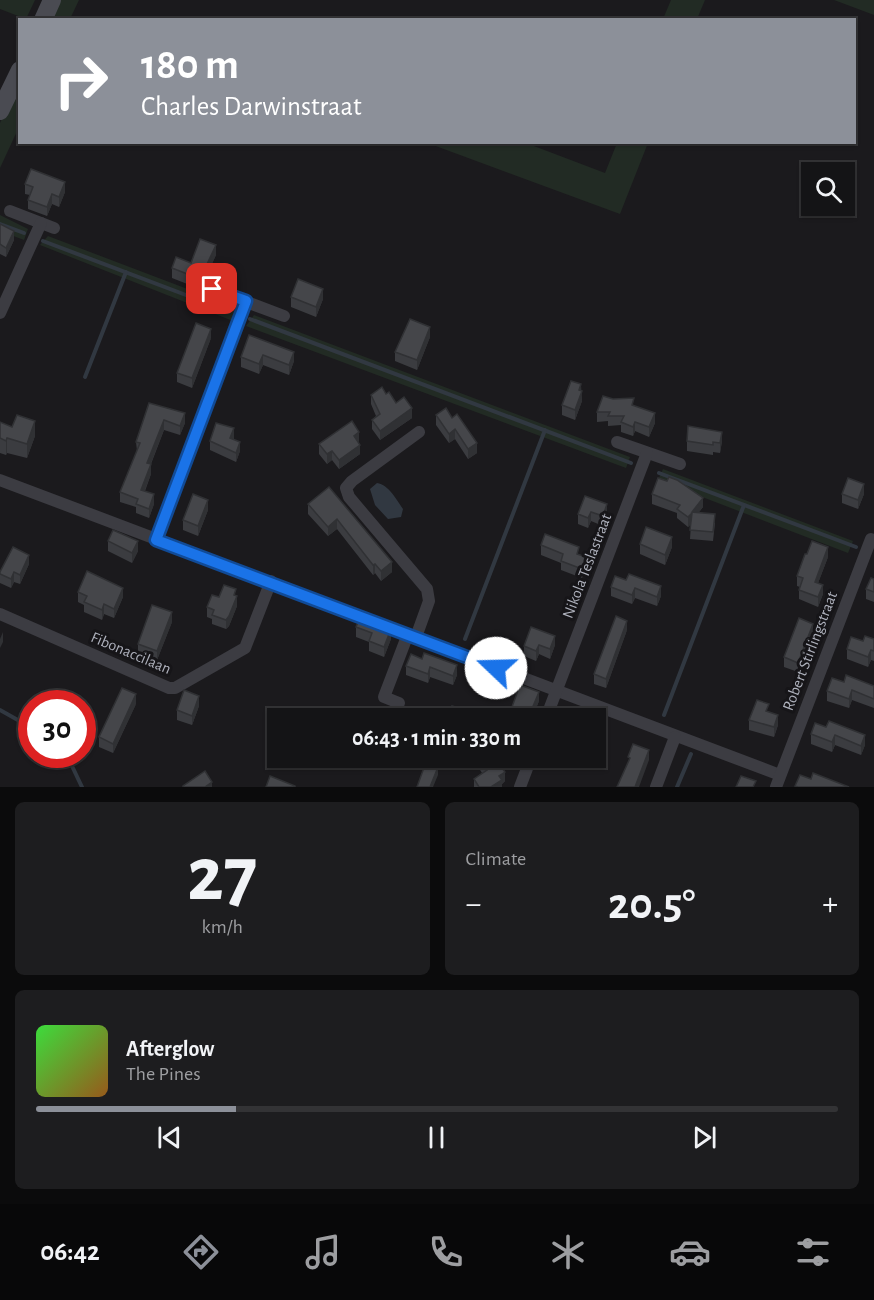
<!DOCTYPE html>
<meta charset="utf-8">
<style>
:root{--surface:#141416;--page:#1d1d1f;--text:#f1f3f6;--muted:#9d9ea1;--line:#333335;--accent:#8c9099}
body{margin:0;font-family:"Alegreya Sans",sans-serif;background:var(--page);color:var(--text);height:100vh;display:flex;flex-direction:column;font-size:22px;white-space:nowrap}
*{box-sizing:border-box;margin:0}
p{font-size:20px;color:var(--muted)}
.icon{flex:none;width:33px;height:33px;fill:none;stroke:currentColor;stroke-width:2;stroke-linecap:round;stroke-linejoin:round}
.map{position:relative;height:787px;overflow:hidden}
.drawer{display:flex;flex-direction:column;gap:15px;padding:15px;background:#0b0b0c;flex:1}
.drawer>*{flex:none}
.banner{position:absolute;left:18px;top:18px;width:838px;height:126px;border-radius:0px;box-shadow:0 2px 4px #0004,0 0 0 2px var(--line);background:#8c9099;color:#fff;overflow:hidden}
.buttons{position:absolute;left:801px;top:162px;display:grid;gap:12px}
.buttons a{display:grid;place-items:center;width:54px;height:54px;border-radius:0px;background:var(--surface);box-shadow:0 2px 4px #0004,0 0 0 2px var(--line);font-size:30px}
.speed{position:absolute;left:18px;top:690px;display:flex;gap:12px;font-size:30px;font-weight:700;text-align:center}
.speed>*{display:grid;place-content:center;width:78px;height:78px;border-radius:50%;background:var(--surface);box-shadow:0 2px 4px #0004,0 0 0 2px var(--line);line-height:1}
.speed .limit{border:9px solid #d22;background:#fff;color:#111}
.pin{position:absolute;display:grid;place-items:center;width:51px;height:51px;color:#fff;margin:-26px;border-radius:12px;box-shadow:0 3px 9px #0006}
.me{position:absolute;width:66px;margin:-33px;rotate:291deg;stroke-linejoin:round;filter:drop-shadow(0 0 4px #0008)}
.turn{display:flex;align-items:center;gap:21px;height:126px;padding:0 24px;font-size:27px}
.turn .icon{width:78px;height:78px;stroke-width:2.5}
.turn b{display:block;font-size:42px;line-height:51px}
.big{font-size:45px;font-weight:700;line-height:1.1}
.drawer .widget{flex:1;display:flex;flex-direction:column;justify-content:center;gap:9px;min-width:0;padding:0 21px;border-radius:9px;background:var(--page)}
.drawer .dial{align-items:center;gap:0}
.dial b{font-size:78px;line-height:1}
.song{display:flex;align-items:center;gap:18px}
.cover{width:72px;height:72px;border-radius:9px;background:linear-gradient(135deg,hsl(120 70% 55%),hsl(30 70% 35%))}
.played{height:6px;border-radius:3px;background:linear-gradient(90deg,var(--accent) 25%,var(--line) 25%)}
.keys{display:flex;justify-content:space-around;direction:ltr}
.heat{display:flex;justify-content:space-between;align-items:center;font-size:33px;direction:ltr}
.drawer .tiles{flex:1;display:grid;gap:15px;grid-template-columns:1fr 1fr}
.widget:last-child{grid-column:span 2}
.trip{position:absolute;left:267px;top:708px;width:339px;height:60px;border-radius:0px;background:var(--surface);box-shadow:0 2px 4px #0004,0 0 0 2px var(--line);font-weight:700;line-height:60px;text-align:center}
.dock{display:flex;height:96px;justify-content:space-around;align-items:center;background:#080809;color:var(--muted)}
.dock .icon{width:42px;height:42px}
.dock .selected{color:var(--accent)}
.dock b{font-size:27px;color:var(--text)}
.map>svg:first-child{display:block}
.green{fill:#222b24}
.water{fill:#313841}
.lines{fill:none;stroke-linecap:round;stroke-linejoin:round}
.stream{stroke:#313841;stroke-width:4}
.street{stroke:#3c3c42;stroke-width:12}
.secondary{stroke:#4a4b52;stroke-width:18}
.wall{fill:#3b3c40}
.shaded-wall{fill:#303134}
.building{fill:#45464a;stroke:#303134;stroke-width:1.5}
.route-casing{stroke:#114b97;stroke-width:15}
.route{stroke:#1a73e8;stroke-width:10}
.labels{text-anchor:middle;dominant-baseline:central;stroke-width:6;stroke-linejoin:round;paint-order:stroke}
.street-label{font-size:16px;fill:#aeb1bc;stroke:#161518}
</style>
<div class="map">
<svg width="874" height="787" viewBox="0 0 874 787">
<rect width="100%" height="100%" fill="#1b1a1d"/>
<g class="green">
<path d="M 0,0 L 35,0 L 26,19 L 0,9 Z"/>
<path d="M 58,0 L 79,0 L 70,19 L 49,20 Z"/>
<path d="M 671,0 L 705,0 L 697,19 L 663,19 Z"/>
<path d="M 834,0 L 874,0 L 874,15 Z"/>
<path d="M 19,81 L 19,127 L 0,168 L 0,123 Z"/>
<path d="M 435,142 L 526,143 L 605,173 L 617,143 L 648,143 L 620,214 L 433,145 Z"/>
<path d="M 0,215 L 28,229 L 24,240 L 0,231 Z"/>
<path d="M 48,236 L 206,296 L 207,293 L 229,301 L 236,307 L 233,321 L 40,245 Z"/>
<path d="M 254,315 L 630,457 L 626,468 L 246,326 Z"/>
<path d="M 663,469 L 853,541 L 848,553 L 658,480 Z"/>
</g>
<path class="water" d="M 377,483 C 389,485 396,499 403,509 L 401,517 L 388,519 L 375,505 L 370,489 Z"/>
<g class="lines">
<g class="stream">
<path d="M 0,224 L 24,233"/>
<path d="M 43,241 L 223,309"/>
<path d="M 250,319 L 631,463"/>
<path d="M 85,377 L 126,272"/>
<path d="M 659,473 L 856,547"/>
<path d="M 465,639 L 545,430"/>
<path d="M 0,710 L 32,728"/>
<path d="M 664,715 L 744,505"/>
<path d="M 62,754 L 72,766 L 82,787"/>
<path d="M 677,787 L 691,754"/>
</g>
<g class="street">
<path d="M 10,211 L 54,228"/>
<path d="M 212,289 L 284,316"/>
<path d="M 0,313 L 41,223"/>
<path d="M 617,442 L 680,464"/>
<path d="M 0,480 L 780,775"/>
<path d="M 156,540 L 246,301"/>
<path d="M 0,614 L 169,688 L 175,688 L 245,648 L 271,581"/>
<path d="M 416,637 L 429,601 L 427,589 L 349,497 L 346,488 L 352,481 L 419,432"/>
<path d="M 399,703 L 384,697 L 408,634"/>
<path d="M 546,718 L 647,453"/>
<path d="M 520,787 L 531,758"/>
<path d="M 656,787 L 675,737"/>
<path d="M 776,787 L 871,539"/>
</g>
<g class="secondary">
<path d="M 43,20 L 52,0"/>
<path d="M 0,111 L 20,70"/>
</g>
</g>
<g class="wall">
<path d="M 25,184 L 65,192 L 59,207 L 52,204 L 47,216 L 28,209 L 28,200 L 30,195 L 25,194 Z"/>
<path d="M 0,224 L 14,240 L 6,257 L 0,254 Z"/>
<path d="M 216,255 L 200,289 L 172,278 L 172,268 Z"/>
<path d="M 291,297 L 323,299 L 316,317 L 291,307 Z"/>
<path d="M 249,335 L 294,361 L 289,375 L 263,365 L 259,374 L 241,367 L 241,357 Z"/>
<path d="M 430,337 L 417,370 L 395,361 L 395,352 Z"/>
<path d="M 211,338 L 192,388 L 177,382 L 177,373 Z"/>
<path d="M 581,391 L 582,401 L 575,420 L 562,415 L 562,405 Z"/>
<path d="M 386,394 L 412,418 L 380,440 L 372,429 L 372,420 L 376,416 L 371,404 L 371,395 Z"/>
<path d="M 613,399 L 634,405 L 655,423 L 649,437 L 635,431 L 633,436 L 621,432 L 621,425 L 608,426 L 608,421 L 597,422 L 597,412 Z"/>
<path d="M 149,403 L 185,423 L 180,435 L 164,430 L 151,464 L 151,474 L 145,491 L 154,504 L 149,518 L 136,513 L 136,507 L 120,502 L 120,492 L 137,451 L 136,442 Z"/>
<path d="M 436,415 L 452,418 L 477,453 L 468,459 L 455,439 L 449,443 L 436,425 Z"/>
<path d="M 0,422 L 35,436 L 27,458 L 7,453 L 6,455 L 0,453 Z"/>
<path d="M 234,438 L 234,439 L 240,451 L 236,462 L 210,450 L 210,441 Z"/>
<path d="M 359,441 L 358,442 L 360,454 L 339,469 L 332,460 L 327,464 L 319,454 L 319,444 Z"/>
<path d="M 687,441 L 722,441 L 720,453 L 713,452 L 713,455 L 687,451 Z"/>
<path d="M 329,487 L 392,572 L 381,581 L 375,573 L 373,575 L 337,529 L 328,536 L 308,514 L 308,504 Z"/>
<path d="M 652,494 L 703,507 L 699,512 L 715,523 L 713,541 L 690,539 L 691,524 L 688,527 L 677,518 L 677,513 L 652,504 Z"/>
<path d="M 842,494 L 864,494 L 858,509 L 842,503 Z"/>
<path d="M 585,496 L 607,514 L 603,526 L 591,521 L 588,528 L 578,524 L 578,514 Z"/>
<path d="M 208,510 L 198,536 L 183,530 L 183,520 Z"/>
<path d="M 108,541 L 138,551 L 132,563 L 108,551 Z"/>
<path d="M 640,544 L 672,547 L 665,565 L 640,554 Z"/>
<path d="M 541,545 L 579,555 L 586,567 L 582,578 L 561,570 L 561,563 L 541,555 Z"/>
<path d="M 828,557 L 818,583 L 823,594 L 818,607 L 799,599 L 799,590 L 800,587 L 797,586 L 797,576 Z"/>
<path d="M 29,564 L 20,584 L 14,582 L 11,588 L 0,583 L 0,572 Z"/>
<path d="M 615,576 L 661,596 L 657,606 L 635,598 L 632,604 L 611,596 L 611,587 Z"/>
<path d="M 874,579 L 874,602 L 866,599 L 866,589 Z"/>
<path d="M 78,592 L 123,597 L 114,618 L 104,614 L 102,620 L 84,612 L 84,605 L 78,602 Z"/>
<path d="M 236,596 L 237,606 L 229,626 L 226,629 L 212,624 L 212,619 L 207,617 L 207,607 Z"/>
<path d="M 172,622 L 157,660 L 138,653 L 138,644 Z"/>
<path d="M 356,627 L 391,639 L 384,657 L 369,651 L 369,642 L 356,637 Z"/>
<path d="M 531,627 L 555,645 L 550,659 L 539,654 L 536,661 L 524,656 L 524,646 Z"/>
<path d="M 627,630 L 606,688 L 594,684 L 594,674 Z"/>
<path d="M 813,633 L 798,672 L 784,667 L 784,657 Z"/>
<path d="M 874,639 L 874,661 L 871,660 L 868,667 L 847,659 L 847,649 L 863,641 Z"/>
<path d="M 411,654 L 457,675 L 453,685 L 430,677 L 428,683 L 406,675 L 406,666 Z"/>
<path d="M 844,682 L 874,686 L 874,708 L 852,700 L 849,708 L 827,701 L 827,691 Z"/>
<path d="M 539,701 L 532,718 L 508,718 Z"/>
<path d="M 136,704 L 113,753 L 99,747 L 99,737 Z"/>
<path d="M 199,706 L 192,725 L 177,720 L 177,710 Z"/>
<path d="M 749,720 L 778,725 L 774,737 L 749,730 Z"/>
<path d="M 815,723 L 865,745 L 861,755 L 835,745 L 832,752 L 811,744 L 811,734 Z"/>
<path d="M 435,758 L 446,758 L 444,762 Z"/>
<path d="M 475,758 L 495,758 L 505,781 L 502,784 L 502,787 L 474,787 L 474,779 L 482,773 L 475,762 Z"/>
</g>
<g class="shaded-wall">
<path d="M 65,182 L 65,192 L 59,207 L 59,197 Z"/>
<path d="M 52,194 L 52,204 L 47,216 L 47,207 Z"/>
<path d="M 14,231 L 14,240 L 6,257 L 6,248 Z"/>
<path d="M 216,245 L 216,255 L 200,289 L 200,279 Z"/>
<path d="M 323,289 L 323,299 L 316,317 L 316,307 Z"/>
<path d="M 430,327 L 430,337 L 417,370 L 417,360 Z"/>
<path d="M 211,329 L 211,338 L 192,388 L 192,378 Z"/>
<path d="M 294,352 L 294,361 L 289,375 L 289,365 Z"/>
<path d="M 263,355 L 263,365 L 259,374 L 259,364 Z"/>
<path d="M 581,384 L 582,401 L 575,420 L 575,410 Z"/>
<path d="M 412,408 L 412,418 L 380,440 L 380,431 Z"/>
<path d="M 185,413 L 185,423 L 180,435 L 180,426 Z"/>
<path d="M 655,413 L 655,423 L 649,437 L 649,427 Z"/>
<path d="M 164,420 L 164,430 L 147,473 L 147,463 Z"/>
<path d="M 35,421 L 35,436 L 27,458 L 27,444 Z"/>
<path d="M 635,422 L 635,431 L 633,436 L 633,427 Z"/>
<path d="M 234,428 L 234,438 L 230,448 L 230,438 Z"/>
<path d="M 455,429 L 455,439 L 449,443 L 449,434 Z"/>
<path d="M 359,432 L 359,441 L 354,445 L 354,436 Z"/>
<path d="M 722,432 L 722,441 L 720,453 L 720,443 Z"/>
<path d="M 7,438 L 7,453 L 6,455 L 6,441 Z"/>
<path d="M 240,442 L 240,451 L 236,462 L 236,453 Z"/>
<path d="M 477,443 L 477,453 L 468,459 L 468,449 Z"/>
<path d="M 360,445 L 360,454 L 339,469 L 339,460 Z"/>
<path d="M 332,451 L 332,460 L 327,464 L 327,454 Z"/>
<path d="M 151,464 L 151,474 L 141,500 L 141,490 Z"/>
<path d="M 864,484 L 864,494 L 858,509 L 858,500 Z"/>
<path d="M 154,494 L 154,504 L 149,518 L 149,509 Z"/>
<path d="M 703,498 L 703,507 L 692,521 L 692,512 Z"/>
<path d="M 208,500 L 208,510 L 198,536 L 198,526 Z"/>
<path d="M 607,504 L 607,514 L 603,526 L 603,516 Z"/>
<path d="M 591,512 L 591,521 L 588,528 L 588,518 Z"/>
<path d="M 692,513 L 692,522 L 688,527 L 688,517 Z"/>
<path d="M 337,519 L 337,529 L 328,536 L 328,527 Z"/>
<path d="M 672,537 L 672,547 L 665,565 L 665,555 Z"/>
<path d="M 138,541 L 138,551 L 132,563 L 132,553 Z"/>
<path d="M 828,547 L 828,557 L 815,591 L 815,582 Z"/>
<path d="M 29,555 L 29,564 L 20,584 L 20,575 Z"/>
<path d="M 586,557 L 586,567 L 582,578 L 582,569 Z"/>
<path d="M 392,562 L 392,572 L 381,581 L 381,571 Z"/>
<path d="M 375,564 L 375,573 L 373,575 L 373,565 Z"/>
<path d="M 14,572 L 14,582 L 11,588 L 11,579 Z"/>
<path d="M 823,585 L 823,594 L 818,607 L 818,597 Z"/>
<path d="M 661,586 L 661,596 L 657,606 L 657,597 Z"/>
<path d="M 123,588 L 123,597 L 114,618 L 114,609 Z"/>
<path d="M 635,588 L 635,598 L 632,604 L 632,595 Z"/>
<path d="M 237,596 L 237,606 L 229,626 L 226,629 L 226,620 Z"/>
<path d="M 104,604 L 104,614 L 102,620 L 102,610 Z"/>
<path d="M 172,612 L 172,622 L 157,660 L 157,651 Z"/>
<path d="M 627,621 L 627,630 L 606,688 L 606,679 Z"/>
<path d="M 813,624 L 813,633 L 798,672 L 798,663 Z"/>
<path d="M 391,629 L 391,639 L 384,657 L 384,647 Z"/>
<path d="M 3,632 L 3,642 L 0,648 L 0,639 Z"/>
<path d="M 555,636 L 555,645 L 550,659 L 550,649 Z"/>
<path d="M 539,645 L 539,654 L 536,661 L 536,651 Z"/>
<path d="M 871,650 L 871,660 L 868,667 L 868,657 Z"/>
<path d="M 457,665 L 457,675 L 453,685 L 453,676 Z"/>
<path d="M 430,667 L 430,677 L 428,683 L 428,674 Z"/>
<path d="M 852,690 L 852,700 L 849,708 L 849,699 Z"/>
<path d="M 539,692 L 539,701 L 532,718 L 531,718 L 531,711 Z"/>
<path d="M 136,694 L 136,704 L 113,753 L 113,744 Z"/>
<path d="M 199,696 L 199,706 L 192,725 L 192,716 Z"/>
<path d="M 462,709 L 462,718 L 458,718 Z"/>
<path d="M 526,709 L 526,718 L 522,718 Z"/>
<path d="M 778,715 L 778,725 L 774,737 L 774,727 Z"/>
<path d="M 835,735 L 835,745 L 832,752 L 832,742 Z"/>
<path d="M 865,735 L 865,745 L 861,755 L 861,746 Z"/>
<path d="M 649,750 L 649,760 L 639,787 L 635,787 Z"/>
<path d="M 438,767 L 438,775 L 433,787 L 430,787 Z"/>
<path d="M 505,772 L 505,781 L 502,784 L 502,787 L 491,787 L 499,776 Z"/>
<path d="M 212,782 L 212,787 L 205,787 Z"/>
</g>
<g class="building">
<path d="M 31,169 L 65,182 L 59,197 L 52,194 L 47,207 L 28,200 L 33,187 L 25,184 Z"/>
<path d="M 0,224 L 14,231 L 6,248 L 0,244 Z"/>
<path d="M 200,239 L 216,245 L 200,279 L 172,268 L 176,257 L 191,263 Z"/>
<path d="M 298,279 L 323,289 L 316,307 L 291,297 Z"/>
<path d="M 410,319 L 430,327 L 417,360 L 395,352 Z"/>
<path d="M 196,323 L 211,329 L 192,378 L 177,373 Z"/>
<path d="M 249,335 L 294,352 L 289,365 L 263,355 L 259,364 L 241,357 Z"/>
<path d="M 571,381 L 581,384 L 579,390 L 582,391 L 575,410 L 562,405 Z"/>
<path d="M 382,387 L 386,394 L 389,392 L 396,403 L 404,397 L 412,408 L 380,431 L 372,420 L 380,414 L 371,395 Z"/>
<path d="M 603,396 L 613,399 L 634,398 L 632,405 L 655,413 L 649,427 L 635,422 L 633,427 L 621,422 L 624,416 L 608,416 L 610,412 L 597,412 Z"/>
<path d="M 149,403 L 185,413 L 180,426 L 164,420 L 147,463 L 151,464 L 141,490 L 154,494 L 149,509 L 136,504 L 138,499 L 120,492 L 140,443 L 136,442 Z"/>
<path d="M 446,408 L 452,418 L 457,414 L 477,443 L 468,449 L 455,429 L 449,434 L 436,415 Z"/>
<path d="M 17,415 L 35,421 L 27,444 L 7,438 L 6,441 L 0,438 L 0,422 L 12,427 Z"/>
<path d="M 352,421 L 359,432 L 354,436 L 360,445 L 339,460 L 332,451 L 327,454 L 319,444 Z"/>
<path d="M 216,423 L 234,428 L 230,438 L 240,442 L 236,453 L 210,441 Z"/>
<path d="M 688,426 L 722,432 L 720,443 L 713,442 L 713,445 L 687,441 Z"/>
<path d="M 669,477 L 677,480 L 703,498 L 692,512 L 715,514 L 713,532 L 690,530 L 692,513 L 688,517 L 677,509 L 680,505 L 652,494 L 658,478 L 667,481 Z"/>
<path d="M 848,478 L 864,484 L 858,500 L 842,494 Z"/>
<path d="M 329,487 L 392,562 L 381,571 L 375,564 L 373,565 L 337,519 L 328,527 L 308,504 Z"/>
<path d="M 193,494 L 208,500 L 198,526 L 183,520 Z"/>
<path d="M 585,496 L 607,504 L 603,516 L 591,512 L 588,518 L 578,514 Z"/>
<path d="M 646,527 L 672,537 L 665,555 L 640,544 Z"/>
<path d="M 113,530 L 138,541 L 132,553 L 108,541 Z"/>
<path d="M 545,534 L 579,547 L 577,554 L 586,557 L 582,569 L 561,561 L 563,554 L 541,545 Z"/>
<path d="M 812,541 L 828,547 L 815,582 L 823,585 L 818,597 L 799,590 L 803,578 L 797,576 L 805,554 L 807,554 Z"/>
<path d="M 13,547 L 29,555 L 20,575 L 14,572 L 11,579 L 0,574 L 0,572 Z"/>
<path d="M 87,571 L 123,588 L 114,609 L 104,604 L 102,610 L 84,602 L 87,596 L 78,592 Z"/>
<path d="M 629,574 L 661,586 L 657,597 L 635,588 L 632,595 L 611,587 L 615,576 L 626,580 Z"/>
<path d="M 871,578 L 874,579 L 874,592 L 866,589 Z"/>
<path d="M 224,585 L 236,589 L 234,595 L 237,596 L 229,616 L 226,620 L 212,615 L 214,610 L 207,607 L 212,595 L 219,597 Z"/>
<path d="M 152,605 L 172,612 L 157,651 L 138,644 Z"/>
<path d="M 616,616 L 627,621 L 606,679 L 594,674 Z"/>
<path d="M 360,617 L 391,629 L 384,647 L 369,641 L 372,633 L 356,627 Z"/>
<path d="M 799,618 L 813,624 L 798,663 L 784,657 Z"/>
<path d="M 531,627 L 555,636 L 550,649 L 539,645 L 536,651 L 524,646 Z"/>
<path d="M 865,636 L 874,639 L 874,651 L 871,650 L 868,657 L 847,649 L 851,637 L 863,641 Z"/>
<path d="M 424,653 L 457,665 L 453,676 L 430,667 L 428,674 L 406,666 L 411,654 L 422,659 Z"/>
<path d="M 846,675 L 874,686 L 874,699 L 852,690 L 849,699 L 827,691 L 832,678 L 844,682 Z"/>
<path d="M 520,685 L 539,692 L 531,711 L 526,709 L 522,718 L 508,718 Z"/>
<path d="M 122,688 L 136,694 L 113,744 L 99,737 Z"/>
<path d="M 184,690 L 199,696 L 192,716 L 177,710 Z"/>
<path d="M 757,700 L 769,704 L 766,711 L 778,715 L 774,727 L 749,720 Z"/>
<path d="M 452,706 L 462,709 L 458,718 L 438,718 L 441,711 L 449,714 Z"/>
<path d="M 829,721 L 865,735 L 861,746 L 835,735 L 832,742 L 811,734 L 815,723 L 826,727 Z"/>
<path d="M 633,744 L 649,750 L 635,787 L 617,787 L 630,758 L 628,757 Z"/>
<path d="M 478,758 L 495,758 L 505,772 L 499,776 L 502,780 L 491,787 L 479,787 L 474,779 L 487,770 Z"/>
<path d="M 426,762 L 438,767 L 430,787 L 417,787 Z"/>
<path d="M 205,771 L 212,782 L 205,787 L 183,787 L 183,786 Z"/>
<path d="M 813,773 L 849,787 L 798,787 L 795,786 L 800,775 L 811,779 Z"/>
<path d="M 270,776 L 295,786 L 295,787 L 266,787 Z"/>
<path d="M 741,776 L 756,781 L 753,787 L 736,787 Z"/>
</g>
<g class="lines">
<defs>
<path id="route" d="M 212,289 L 246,301 L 156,540 L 496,668"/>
</defs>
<use href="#route" class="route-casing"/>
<use href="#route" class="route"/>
</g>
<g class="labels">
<g class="street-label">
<text transform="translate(587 566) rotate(-69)">Nikola Teslastraat</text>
<text transform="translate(810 651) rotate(-69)">Robert Stirlingstraat</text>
<text transform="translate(131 653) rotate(23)">Fibonaccilaan</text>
</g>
</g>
</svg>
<div class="buttons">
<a><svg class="icon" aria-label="search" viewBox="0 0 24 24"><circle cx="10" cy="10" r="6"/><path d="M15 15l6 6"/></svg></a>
</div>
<div class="speed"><div class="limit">30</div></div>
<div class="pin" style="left:212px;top:289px;background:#d93025"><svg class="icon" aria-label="arrive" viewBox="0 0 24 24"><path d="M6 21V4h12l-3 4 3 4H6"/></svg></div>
<svg class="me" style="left:496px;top:668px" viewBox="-20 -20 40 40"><circle r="19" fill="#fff"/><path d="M0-13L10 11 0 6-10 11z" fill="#1a73e8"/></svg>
<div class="trip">06:43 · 1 min · 330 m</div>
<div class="banner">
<div class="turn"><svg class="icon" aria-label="right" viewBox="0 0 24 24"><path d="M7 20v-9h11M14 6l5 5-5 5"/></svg><div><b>180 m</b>Charles Darwinstraat</div></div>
</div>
</div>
<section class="drawer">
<div class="tiles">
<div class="widget dial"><b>27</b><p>km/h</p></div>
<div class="widget"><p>Climate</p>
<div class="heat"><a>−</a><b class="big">20.5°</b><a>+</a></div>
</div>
<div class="widget">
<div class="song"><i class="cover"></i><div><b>Afterglow</b><p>The Pines</p></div></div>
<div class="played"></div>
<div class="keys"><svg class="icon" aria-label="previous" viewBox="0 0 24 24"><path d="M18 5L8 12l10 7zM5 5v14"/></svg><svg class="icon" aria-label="pause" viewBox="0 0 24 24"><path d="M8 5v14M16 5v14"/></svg><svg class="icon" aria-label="next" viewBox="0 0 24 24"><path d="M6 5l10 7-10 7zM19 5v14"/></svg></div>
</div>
</div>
</section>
<nav class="dock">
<b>06:42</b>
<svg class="icon selected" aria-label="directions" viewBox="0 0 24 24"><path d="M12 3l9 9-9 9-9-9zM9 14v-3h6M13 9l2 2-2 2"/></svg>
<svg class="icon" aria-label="music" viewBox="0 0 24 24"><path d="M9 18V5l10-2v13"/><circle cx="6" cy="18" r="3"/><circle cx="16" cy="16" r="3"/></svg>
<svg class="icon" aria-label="phone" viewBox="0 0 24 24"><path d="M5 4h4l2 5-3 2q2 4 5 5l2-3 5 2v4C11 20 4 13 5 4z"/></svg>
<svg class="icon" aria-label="climate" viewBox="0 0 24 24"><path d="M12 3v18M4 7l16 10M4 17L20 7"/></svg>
<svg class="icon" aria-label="car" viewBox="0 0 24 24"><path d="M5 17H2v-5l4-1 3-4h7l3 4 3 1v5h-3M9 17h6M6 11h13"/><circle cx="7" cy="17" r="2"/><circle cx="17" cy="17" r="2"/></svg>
<svg class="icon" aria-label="filters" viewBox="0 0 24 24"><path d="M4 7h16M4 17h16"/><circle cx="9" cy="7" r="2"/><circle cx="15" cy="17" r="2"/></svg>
</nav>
